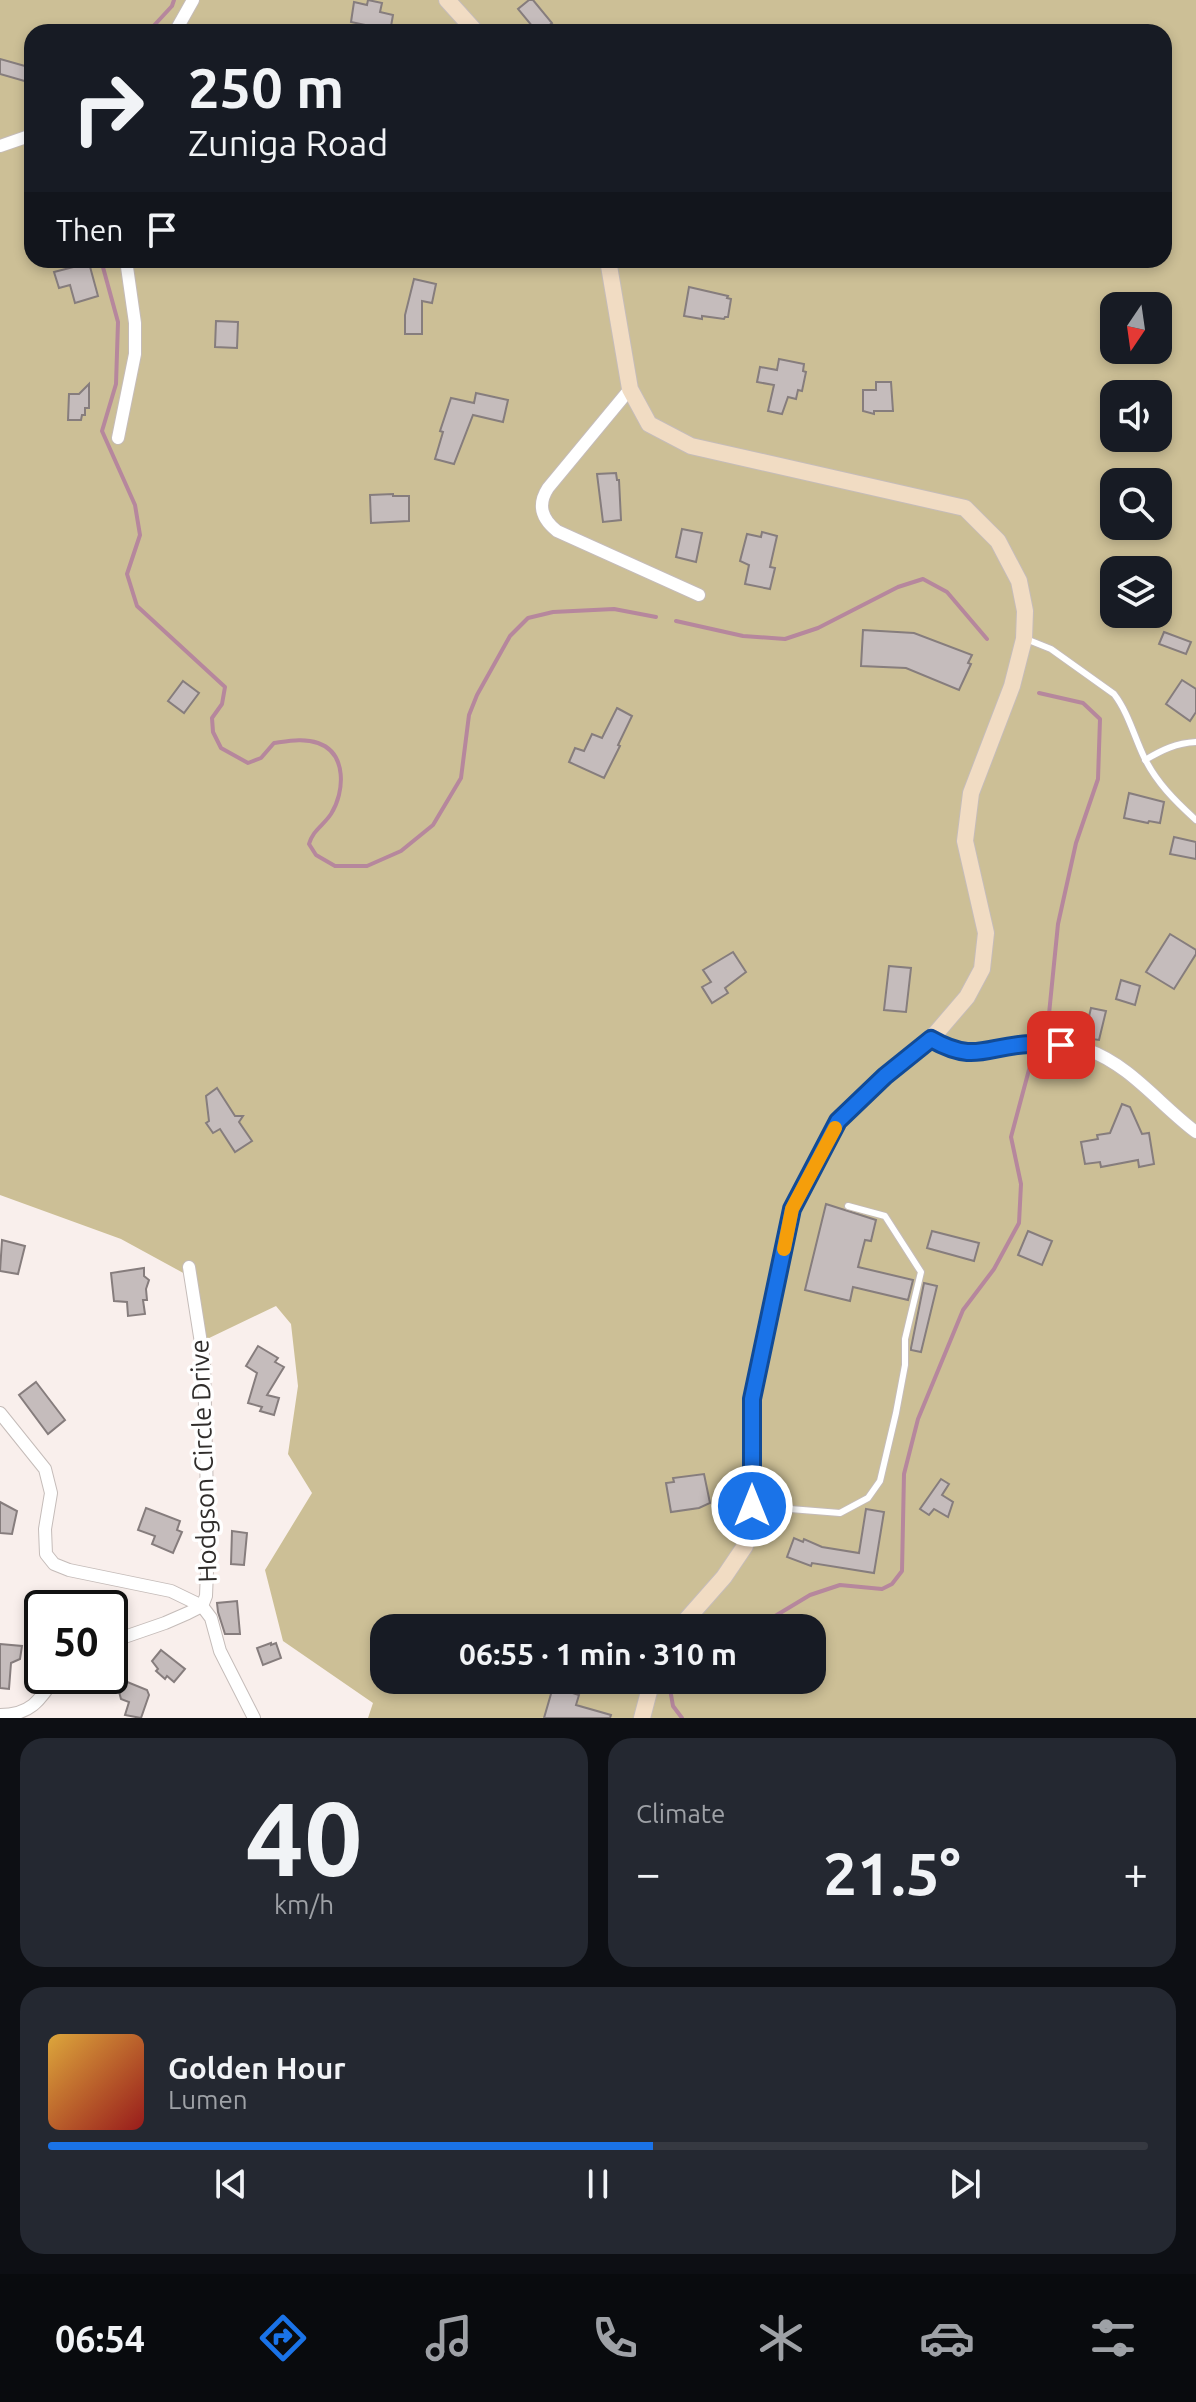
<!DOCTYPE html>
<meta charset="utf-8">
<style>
:root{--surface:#171b24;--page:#242831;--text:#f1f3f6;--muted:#9ea1a6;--line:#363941;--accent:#1a73e8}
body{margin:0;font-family:Ubuntu,sans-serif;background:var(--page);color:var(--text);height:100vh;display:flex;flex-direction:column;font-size:30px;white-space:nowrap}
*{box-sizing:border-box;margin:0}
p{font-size:26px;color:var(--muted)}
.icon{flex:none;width:44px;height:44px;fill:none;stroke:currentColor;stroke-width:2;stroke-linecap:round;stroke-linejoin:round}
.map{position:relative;height:1718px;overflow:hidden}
.details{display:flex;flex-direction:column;gap:20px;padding:20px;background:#0d0f14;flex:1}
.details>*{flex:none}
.guide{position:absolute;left:24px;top:24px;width:1148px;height:244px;border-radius:24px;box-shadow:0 4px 12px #0003;background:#171b24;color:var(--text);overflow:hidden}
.needle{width:52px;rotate:193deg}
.controls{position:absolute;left:1100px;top:292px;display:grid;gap:16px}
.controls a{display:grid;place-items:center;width:72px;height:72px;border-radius:16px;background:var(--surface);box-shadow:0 4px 12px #0003;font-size:40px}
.speed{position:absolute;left:24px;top:1590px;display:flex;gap:16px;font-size:40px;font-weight:700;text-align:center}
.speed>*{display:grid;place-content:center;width:104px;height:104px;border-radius:50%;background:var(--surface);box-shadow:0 4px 12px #0003;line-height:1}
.speed .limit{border:4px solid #111;border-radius:12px;background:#fff;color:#111}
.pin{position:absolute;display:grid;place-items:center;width:68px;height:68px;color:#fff;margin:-34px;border-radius:16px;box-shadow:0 4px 12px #0006}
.me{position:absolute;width:88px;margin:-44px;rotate:0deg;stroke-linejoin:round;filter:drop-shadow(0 0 6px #0008)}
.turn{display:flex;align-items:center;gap:28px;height:168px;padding:0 32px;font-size:36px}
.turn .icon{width:104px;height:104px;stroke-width:2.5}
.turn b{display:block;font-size:56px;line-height:68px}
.then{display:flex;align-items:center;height:76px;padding:0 32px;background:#0003;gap:16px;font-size:30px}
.big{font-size:60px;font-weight:700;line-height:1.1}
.details .widget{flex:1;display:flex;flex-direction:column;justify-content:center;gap:12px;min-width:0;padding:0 28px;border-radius:24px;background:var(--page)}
.details .dial{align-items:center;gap:0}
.dial b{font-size:104px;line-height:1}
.song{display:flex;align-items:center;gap:24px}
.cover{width:96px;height:96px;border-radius:12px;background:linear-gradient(135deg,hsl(40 70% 55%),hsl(0 70% 35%))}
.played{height:8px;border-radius:4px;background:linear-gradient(90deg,var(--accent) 55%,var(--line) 55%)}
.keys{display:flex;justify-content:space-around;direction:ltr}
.heat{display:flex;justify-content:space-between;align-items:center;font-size:44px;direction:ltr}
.details .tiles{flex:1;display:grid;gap:20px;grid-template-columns:1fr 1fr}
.widget:last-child{grid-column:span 2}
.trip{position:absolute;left:370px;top:1614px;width:456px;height:80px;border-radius:24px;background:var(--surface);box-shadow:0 4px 12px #0003;font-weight:700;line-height:80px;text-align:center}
.tabs{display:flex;height:128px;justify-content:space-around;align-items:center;background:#090b0e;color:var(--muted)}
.tabs .icon{width:56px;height:56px}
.tabs .on{color:var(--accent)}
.tabs b{font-size:36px;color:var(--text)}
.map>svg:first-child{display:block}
.green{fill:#ccbf96;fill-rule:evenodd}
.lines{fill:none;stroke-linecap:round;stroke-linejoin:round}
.stream{stroke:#b6879d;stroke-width:4}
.building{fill:#c5bcbc;stroke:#867d7d;stroke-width:2}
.lane-casing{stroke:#c5bcb9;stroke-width:8}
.street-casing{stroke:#c5bcb9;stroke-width:14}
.secondary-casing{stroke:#c5bcb9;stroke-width:18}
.lane{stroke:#fff;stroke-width:6}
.street{stroke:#fff;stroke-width:12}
.secondary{stroke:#f1dcc3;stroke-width:16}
.route-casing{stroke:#114b97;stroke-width:20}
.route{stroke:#1a73e8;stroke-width:14}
.slow{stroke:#f59e0b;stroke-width:14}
.labels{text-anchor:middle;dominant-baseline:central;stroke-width:7;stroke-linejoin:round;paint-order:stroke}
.street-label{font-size:26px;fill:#302d2b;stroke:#fff}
</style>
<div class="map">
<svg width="1196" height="1718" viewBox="0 0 1196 1718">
<rect width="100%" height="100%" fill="#f9efec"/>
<path class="green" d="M 0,0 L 1196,0 L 1196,1718 L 368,1718 L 373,1703 L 283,1641 L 265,1570 L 312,1493 L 288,1454 L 298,1386 L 291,1324 L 276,1306 L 205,1340 L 187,1275 L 121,1239 L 0,1195 ZM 32,32 L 1164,32 L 1164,260 L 32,260 ZM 1114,306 L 1158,306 L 1158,350 L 1114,350 ZM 1114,394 L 1158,394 L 1158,438 L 1114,438 ZM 1114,482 L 1158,482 L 1158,526 L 1114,526 ZM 1114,570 L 1158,570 L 1158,614 L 1114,614 ZM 384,1628 L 812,1628 L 812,1680 L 384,1680 Z"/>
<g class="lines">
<g class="stream">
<path d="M 148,32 L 172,6 L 174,0"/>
<path d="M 101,260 L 118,322 L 116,384 L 102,431 L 135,505 L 140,535 L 127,574 L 137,606 L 225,687 L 222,704 L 212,718 L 213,732 L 221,748 L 248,763 L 261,758 L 274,743 C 289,741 304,738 318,743 C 347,753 345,792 331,814 C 323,826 313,830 309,844 L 316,855 L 335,866 L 367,866 L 401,851 L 433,825 L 461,778 L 469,715 L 477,695 L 510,636 L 528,618 L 553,612 L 614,609 L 656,617"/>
<path d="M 676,621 L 743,636 L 785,639 L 818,628 L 898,587 L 923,579 L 947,592 L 987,639"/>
<path d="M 1039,693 L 1083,703 L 1100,719 L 1098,779 L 1076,843 L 1058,924 L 1047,1034"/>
<path d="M 755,1628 L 810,1595 L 840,1585 L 882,1589 L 892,1584 L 902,1571 L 904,1474 L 918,1419 L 963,1310 L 994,1269 L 1019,1223 L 1021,1184 L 1011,1137 L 1030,1066 L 1036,1060"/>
<path d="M 677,1680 L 670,1689 L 673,1706 L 682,1718"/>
</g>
</g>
<g class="building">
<path d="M 368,0 L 382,3 L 380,12 L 393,15 L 390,32 L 374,32 L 375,27 L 351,22 L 354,2 L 367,5 Z"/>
<path d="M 529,0 L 533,0 L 552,23 L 541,32 L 537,32 L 518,9 Z"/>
<path d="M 0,59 L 32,68 L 28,82 L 0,74 Z"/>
<path d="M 89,263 L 98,296 L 75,303 L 70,285 L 59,288 L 54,272 Z"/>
<path d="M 414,279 L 436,284 L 432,303 L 422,301 L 422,334 L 405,334 L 405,315 Z"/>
<path d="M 689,287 L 728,296 L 727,298 L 731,299 L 728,317 L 725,317 L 724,319 L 702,316 L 702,319 L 684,316 Z"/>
<path d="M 216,321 L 238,322 L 237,348 L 215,347 Z"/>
<path d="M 779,359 L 804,364 L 803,371 L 806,372 L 802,391 L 798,390 L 796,399 L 788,397 L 782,414 L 768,411 L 774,385 L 757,382 L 760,367 L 777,370 Z"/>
<path d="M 876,382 L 891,382 L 893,411 L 874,411 L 874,414 L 863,411 L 863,390 L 876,390 Z"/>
<path d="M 89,384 L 89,408 L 85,408 L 85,415 L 82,415 L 81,420 L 68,420 L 69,394 L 79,394 Z"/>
<path d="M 476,393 L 508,400 L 503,422 L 473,415 L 454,464 L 435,459 L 443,432 L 440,431 L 451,398 L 474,403 Z"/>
<path d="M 616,473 L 617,480 L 619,480 L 621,520 L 603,522 L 597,474 Z"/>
<path d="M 393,494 L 393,496 L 409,496 L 409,521 L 371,523 L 370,495 Z"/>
<path d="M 682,529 L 702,533 L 696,562 L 676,557 Z"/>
<path d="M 762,532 L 777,536 L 770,567 L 775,568 L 770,589 L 745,584 L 749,565 L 740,561 L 747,534 L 761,537 Z"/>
<path d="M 863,630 L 914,633 L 972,655 L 968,663 L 971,664 L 959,690 L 906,668 L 861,666 Z"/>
<path d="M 1164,632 L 1191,642 L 1186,654 L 1159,644 Z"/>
<path d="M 1182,680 L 1196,689 L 1196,712 L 1190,721 L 1166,704 Z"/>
<path d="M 183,681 L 199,693 L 184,713 L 168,701 Z"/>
<path d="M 617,708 L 632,716 L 618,745 L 620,746 L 604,778 L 569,762 L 575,748 L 584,751 L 592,734 L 602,738 Z"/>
<path d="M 1129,793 L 1164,802 L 1160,823 L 1149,821 L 1148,823 L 1124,818 Z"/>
<path d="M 1174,837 L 1196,842 L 1196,859 L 1170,854 Z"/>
<path d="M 1170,934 L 1196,950 L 1196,954 L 1174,989 L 1146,972 Z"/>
<path d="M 733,952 L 746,972 L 725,988 L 728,993 L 712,1003 L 702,987 L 711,982 L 703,970 Z"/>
<path d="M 889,966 L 911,968 L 906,1012 L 884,1010 Z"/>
<path d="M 1121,980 L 1140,986 L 1135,1005 L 1116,999 Z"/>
<path d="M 1091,1008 L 1106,1011 L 1099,1040 L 1084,1038 Z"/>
<path d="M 217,1088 L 235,1116 L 243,1116 L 239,1122 L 252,1141 L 235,1152 L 220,1129 L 213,1133 L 206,1123 L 209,1121 L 206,1096 Z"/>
<path d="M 1122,1104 L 1130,1107 L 1142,1134 L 1149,1133 L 1154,1164 L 1139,1167 L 1138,1160 L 1101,1167 L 1100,1162 L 1085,1164 L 1081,1142 L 1098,1139 L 1097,1135 L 1110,1133 Z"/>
<path d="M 826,1204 L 876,1220 L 871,1241 L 865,1240 L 858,1267 L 913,1280 L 908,1300 L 853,1287 L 850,1301 L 805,1290 Z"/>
<path d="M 932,1231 L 979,1243 L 974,1261 L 927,1248 Z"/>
<path d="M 1028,1231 L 1052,1241 L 1042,1265 L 1018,1255 Z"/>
<path d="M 2,1240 L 25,1246 L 18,1274 L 0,1271 Z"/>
<path d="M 144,1268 L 144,1276 L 149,1280 L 146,1289 L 147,1300 L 143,1300 L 145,1314 L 128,1316 L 127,1302 L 114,1301 L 111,1273 Z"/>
<path d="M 924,1283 L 937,1286 L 921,1352 L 911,1350 L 911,1348 Z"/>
<path d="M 258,1346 L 278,1358 L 275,1362 L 284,1367 L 267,1395 L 279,1398 L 274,1415 L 260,1411 L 262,1407 L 248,1403 L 257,1373 L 246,1366 Z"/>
<path d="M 36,1382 L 65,1420 L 48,1434 L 19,1395 Z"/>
<path d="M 704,1474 L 710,1503 L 699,1508 L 671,1512 L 666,1483 L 674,1482 L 673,1478 Z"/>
<path d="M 941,1479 L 949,1484 L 942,1495 L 953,1502 L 948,1517 L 934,1509 L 929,1515 L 920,1509 Z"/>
<path d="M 0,1502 L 17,1511 L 12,1534 L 0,1533 Z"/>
<path d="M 146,1508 L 180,1521 L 177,1530 L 182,1532 L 173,1553 L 152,1544 L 155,1536 L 138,1530 Z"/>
<path d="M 866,1509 L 884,1512 L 874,1573 L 812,1563 L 811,1566 L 787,1557 L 794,1538 L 803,1542 L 804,1539 L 822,1547 L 859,1553 Z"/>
<path d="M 232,1531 L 247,1533 L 244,1565 L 231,1564 Z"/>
<path d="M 237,1601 L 240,1634 L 225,1634 L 218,1612 L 217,1603 Z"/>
<path d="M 271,1643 L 271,1645 L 276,1643 L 281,1658 L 263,1665 L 257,1648 Z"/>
<path d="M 0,1644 L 22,1646 L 20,1659 L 11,1663 L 9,1689 L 0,1688 Z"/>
<path d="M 161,1650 L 185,1669 L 174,1682 L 167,1676 L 165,1679 L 156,1671 L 158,1669 L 152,1661 Z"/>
<path d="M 115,1677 L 147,1690 L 149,1695 L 141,1718 L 125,1715 L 129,1702 L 121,1699 Z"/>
<path d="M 553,1687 L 579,1695 L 576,1705 L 611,1715 L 610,1718 L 544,1718 Z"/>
</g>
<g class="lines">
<defs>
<g id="lane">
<path d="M 1026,639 L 1051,649 L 1114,694 C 1128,712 1134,736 1144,757 C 1156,782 1175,801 1196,820"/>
<path d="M 1145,760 C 1162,750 1176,743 1196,742"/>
<path d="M 752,1506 L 840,1513 L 868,1498 L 880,1481 L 896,1413 L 905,1365 L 905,1339 L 921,1272 L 885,1216 L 848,1206"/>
</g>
<g id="street">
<path d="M 175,32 L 193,0"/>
<path d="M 0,146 L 32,135"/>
<path d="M 630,389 L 548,488 C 537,505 542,519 557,531 L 699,595"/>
<path d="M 118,438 L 135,354 L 135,323 L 126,260"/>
<path d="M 931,1039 C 941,1045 954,1052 966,1053 C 979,1054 989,1049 1002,1047 C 1029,1043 1061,1041 1088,1050 C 1130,1065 1161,1106 1196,1132"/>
<path d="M 0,1413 L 45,1469 L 51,1493 L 45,1529 L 46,1554 L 54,1564 L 69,1570 L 171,1591 L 202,1606 L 211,1618 L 220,1651 L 254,1718"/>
<path d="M 110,1642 L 165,1623 L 188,1613 L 202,1606 L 206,1596 L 208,1546 L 204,1362 L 189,1267"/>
<path d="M 0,1715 C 31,1715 40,1700 56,1676"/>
</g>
<g id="secondary">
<path d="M 447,0 L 476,32"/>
<path d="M 608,260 L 630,389 L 649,424 L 691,446 L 965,508 L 998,541 L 1019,581 L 1025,611 L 1024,639 L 1012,686 L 971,793 L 965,841 L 986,933 L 982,969 L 967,997 L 931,1039 L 885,1076 L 838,1121 L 792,1209 L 752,1399 L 752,1516 L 745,1546 L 724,1577 L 679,1628"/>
<path d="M 642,1718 L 652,1680"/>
</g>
</defs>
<use href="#lane" class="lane-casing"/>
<use href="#street" class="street-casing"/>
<use href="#secondary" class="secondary-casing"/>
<use href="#lane" class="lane"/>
<use href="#street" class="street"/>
<use href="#secondary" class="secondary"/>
</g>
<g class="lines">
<defs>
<path id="route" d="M 752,1506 L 752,1399 L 792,1209 L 838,1121 L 885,1076 L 931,1039 C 975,1064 986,1046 1029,1044 C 1040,1043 1051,1045 1061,1045"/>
</defs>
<use href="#route" class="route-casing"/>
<use href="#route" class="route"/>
<path class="slow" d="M 784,1249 L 792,1209 L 835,1128"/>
</g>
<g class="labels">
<g class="street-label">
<text transform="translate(203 1461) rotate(-92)">Hodgson Circle Drive</text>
</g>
</g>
</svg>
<div class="controls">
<a><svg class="needle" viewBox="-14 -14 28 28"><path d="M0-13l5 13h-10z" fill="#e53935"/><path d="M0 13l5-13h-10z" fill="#9ea1a6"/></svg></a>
<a><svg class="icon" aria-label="sound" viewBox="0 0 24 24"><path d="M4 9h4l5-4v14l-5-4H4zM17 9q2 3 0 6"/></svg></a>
<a><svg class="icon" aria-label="search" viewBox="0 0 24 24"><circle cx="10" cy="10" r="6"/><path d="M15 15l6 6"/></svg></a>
<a><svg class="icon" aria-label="layers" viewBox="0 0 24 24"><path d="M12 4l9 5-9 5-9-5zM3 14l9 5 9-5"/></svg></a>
</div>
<div class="speed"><div class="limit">50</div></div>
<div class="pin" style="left:1061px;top:1045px;background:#d93025"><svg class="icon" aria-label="arrive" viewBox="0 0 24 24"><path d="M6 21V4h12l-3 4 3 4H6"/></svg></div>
<svg class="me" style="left:752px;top:1506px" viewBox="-20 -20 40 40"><circle r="17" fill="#1a73e8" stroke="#fff" stroke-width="3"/><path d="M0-11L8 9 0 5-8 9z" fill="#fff"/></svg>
<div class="trip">06:55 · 1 min · 310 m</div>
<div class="guide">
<div class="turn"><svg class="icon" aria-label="right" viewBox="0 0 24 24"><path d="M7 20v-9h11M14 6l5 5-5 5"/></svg><div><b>250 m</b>Zuniga Road</div></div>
<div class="then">Then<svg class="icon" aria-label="arrive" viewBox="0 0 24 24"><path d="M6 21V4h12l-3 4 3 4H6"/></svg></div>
</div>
</div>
<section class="details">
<div class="tiles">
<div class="widget dial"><b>40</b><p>km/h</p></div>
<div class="widget"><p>Climate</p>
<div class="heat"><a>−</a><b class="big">21.5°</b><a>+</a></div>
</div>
<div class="widget">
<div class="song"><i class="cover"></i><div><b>Golden Hour</b><p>Lumen</p></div></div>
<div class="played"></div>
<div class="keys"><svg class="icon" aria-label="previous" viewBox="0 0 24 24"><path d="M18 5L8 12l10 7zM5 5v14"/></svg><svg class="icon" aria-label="pause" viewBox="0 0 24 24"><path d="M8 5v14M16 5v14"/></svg><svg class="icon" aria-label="next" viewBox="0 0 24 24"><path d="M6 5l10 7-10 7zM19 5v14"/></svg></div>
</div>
</div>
</section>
<nav class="tabs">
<b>06:54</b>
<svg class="icon on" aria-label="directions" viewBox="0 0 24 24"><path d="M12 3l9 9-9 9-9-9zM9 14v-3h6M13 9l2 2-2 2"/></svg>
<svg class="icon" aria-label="music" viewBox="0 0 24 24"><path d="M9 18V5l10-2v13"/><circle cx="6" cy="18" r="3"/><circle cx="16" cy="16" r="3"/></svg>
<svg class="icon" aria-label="phone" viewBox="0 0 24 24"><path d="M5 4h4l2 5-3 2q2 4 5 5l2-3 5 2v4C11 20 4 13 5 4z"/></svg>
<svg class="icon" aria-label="climate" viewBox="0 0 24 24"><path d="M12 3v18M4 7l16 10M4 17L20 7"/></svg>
<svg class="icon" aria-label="car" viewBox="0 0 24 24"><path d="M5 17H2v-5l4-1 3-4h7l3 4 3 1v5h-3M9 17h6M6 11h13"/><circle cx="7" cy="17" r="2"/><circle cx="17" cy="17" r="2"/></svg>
<svg class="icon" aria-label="filters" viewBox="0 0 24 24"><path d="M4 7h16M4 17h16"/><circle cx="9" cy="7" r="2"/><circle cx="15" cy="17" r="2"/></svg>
</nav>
